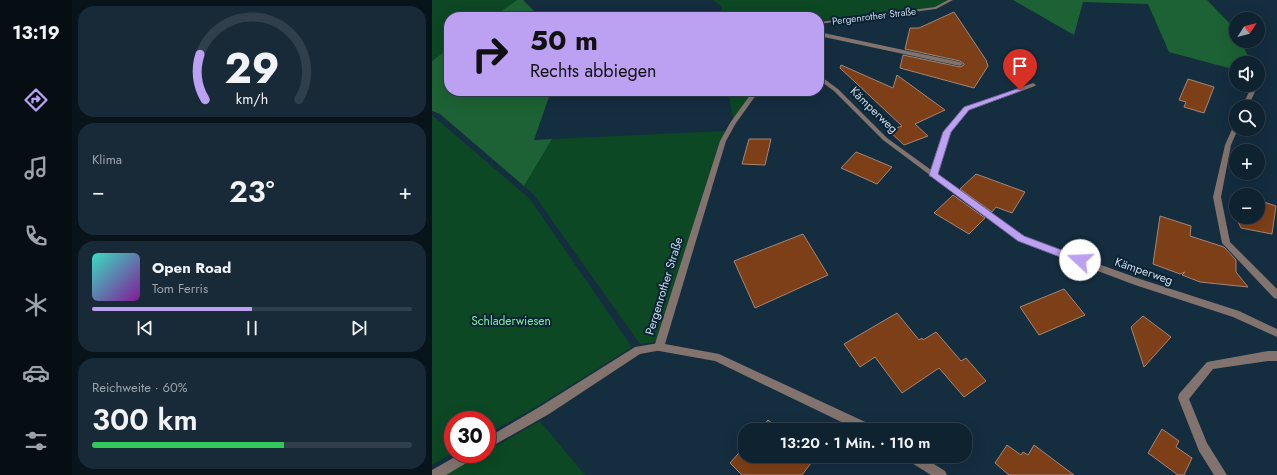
<!DOCTYPE html>
<html lang="de">
<meta charset="utf-8">
<style>
:root{--surface:#0f222f;--page:#182a37;--text:#f1f3f6;--muted:#9ba4aa;--line:#2f3f4b;--accent:#bca0f2}
body{margin:0;font-family:Jost,sans-serif;background:var(--page);color:var(--text);height:100vh;display:flex;flex-direction:column;font-size:15px;white-space:nowrap}
*{box-sizing:border-box;margin:0}
p{font-size:13px;color:var(--muted)}
.icon{flex:none;width:22px;height:22px;fill:none;stroke:currentColor;stroke-width:2;stroke-linecap:round;stroke-linejoin:round}
.map{position:relative;flex:1;overflow:hidden}
.drawer{display:flex;flex-direction:column;gap:6px;padding:6px;background:#08131a;width:360px}
.drawer>*{flex:none}
.top-card{position:absolute;left:12px;top:12px;width:380px;height:84px;border-radius:16px;box-shadow:0 4px 16px #0002,0 0 0 1px var(--line);background:#bca0f2;color:#111;overflow:hidden}
.needle{width:26px;rotate:54deg}
.fabs{position:absolute;left:797px;top:12px;display:grid;gap:8px}
.fabs a{display:grid;place-items:center;width:36px;height:36px;border-radius:50%;background:var(--surface);box-shadow:0 4px 16px #0002,0 0 0 1px var(--line);font-size:20px}
.speed{position:absolute;left:12px;top:411px;display:flex;gap:8px;font-size:20px;font-weight:700;text-align:center}
.speed>*{display:grid;place-content:center;width:52px;height:52px;border-radius:50%;background:var(--surface);box-shadow:0 4px 16px #0002,0 0 0 1px var(--line);line-height:1}
.speed .limit{border:6px solid #d22;background:#fff;color:#111}
.pin{position:absolute;display:grid;place-items:center;width:34px;height:34px;color:#fff;margin:-41px -17px;border-radius:50% 50% 50% 0;rotate:-45deg;box-shadow:0 0 4px #0007}
.pin .icon{rotate:45deg}
.me{position:absolute;width:44px;margin:-22px;rotate:290deg;stroke-linejoin:round;filter:drop-shadow(0 0 3px #0008)}
.turn{display:flex;align-items:center;gap:14px;height:84px;padding:0 20px;font-size:18px}
.turn .icon{width:52px;height:52px;stroke-width:2.5}
.turn b{display:block;font-size:28px;line-height:34px}
.big{font-size:30px;font-weight:600;line-height:1.1}
.drawer .card{flex:1;display:flex;flex-direction:column;justify-content:center;gap:6px;min-width:0;padding:0 14px;border-radius:16px;background:var(--page)}
.drawer .dial{align-items:center;gap:0}
.dial svg{height:104px;overflow:visible;fill:none;stroke:var(--line);stroke-width:7;stroke-linecap:round;text-anchor:middle}
.dial text{fill:var(--text);stroke:none}
.song{display:flex;align-items:center;gap:12px}
.cover{width:48px;height:48px;border-radius:6px;background:linear-gradient(135deg,hsl(170 70% 55%),hsl(290 70% 35%))}
.played{height:4px;border-radius:2px;background:linear-gradient(90deg,var(--accent) 50%,var(--line) 50%)}
.keys{display:flex;justify-content:space-around;direction:ltr}
.heat{display:flex;justify-content:space-between;align-items:center;font-size:22px;direction:ltr}
.charge{height:6px;border-radius:3px;background:linear-gradient(90deg,#34c759 60%,var(--line) 0)}
.trip{position:absolute;left:306px;top:423px;width:234px;height:40px;border-radius:16px;background:var(--surface);box-shadow:0 4px 16px #0002,0 0 0 1px var(--line);font-weight:600;line-height:40px;text-align:center}
main{display:flex;flex:1;min-height:0}
.tab-bar{display:flex;flex-direction:column;width:72px;justify-content:space-around;align-items:center;background:#060e13;color:var(--muted)}
.tab-bar .icon{width:28px;height:28px}
.tab-bar .selected{color:var(--accent)}
.tab-bar b{font-size:18px;color:var(--text)}
.map>svg:first-child{display:block}
.green{fill:#0c4823}
.forest{fill:#1d6234}
.building{fill:#7d3f17;stroke:#a58675}
.lines{fill:none;stroke-linecap:round;stroke-linejoin:round}
.lane{fill:#82736e;fill-rule:evenodd}
.street{fill:#82736e;fill-rule:evenodd}
.route{fill:#bca0f2;stroke:#7a689d}
.labels{text-anchor:middle;dominant-baseline:central;stroke-width:4;stroke-linejoin:round;paint-order:stroke}
.far-street-label{font-size:10px;fill:#ccdbe6;stroke:#0a2335}
.street-label{font-size:12px;fill:#ccdbe6;stroke:#0a2335}
.park-label{font-size:12px;fill:#7ff19f;stroke:#0a2335}
</style>
<main>
<nav class="tab-bar">
<b>13:19</b>
<svg class="icon selected" aria-label="directions" viewBox="0 0 24 24"><path d="M12 3l9 9-9 9-9-9zM9 14v-3h6M13 9l2 2-2 2"/></svg>
<svg class="icon" aria-label="music" viewBox="0 0 24 24"><path d="M9 18V5l10-2v13"/><circle cx="6" cy="18" r="3"/><circle cx="16" cy="16" r="3"/></svg>
<svg class="icon" aria-label="phone" viewBox="0 0 24 24"><path d="M5 4h4l2 5-3 2q2 4 5 5l2-3 5 2v4C11 20 4 13 5 4z"/></svg>
<svg class="icon" aria-label="climate" viewBox="0 0 24 24"><path d="M12 3v18M4 7l16 10M4 17L20 7"/></svg>
<svg class="icon" aria-label="car" viewBox="0 0 24 24"><path d="M5 17H2v-5l4-1 3-4h7l3 4 3 1v5h-3M9 17h6M6 11h13"/><circle cx="7" cy="17" r="2"/><circle cx="17" cy="17" r="2"/></svg>
<svg class="icon" aria-label="filters" viewBox="0 0 24 24"><path d="M4 7h16M4 17h16"/><circle cx="9" cy="7" r="2"/><circle cx="15" cy="17" r="2"/></svg>
</nav>
<section class="drawer">
<div class="card dial"><svg viewBox="0 0 100 80">
<path d="M14 69A42 42 0 1 1 86 69"/>
<path d="M14 69A42 42 0 0 1 10 34" stroke="#bca0f2"/>
<text x="50" y="56" font-size="32" font-weight="700">29</text>
<text x="50" y="72" font-size="11">km/h</text>
</svg></div>
<div class="card"><p>Klima</p>
<div class="heat"><a>−</a><b class="big">23°</b><a>+</a></div>
</div>
<div class="card">
<div class="song"><i class="cover"></i><div><b>Open Road</b><p>Tom Ferris</p></div></div>
<div class="played"></div>
<div class="keys"><svg class="icon" aria-label="previous" viewBox="0 0 24 24"><path d="M18 5L8 12l10 7zM5 5v14"/></svg><svg class="icon" aria-label="pause" viewBox="0 0 24 24"><path d="M8 5v14M16 5v14"/></svg><svg class="icon" aria-label="next" viewBox="0 0 24 24"><path d="M6 5l10 7-10 7zM19 5v14"/></svg></div>
</div>
<div class="card"><p>Reichweite · 60%</p><b class="big">300 km</b><div class="charge"></div></div>
</section>
<div class="map">
<svg width="845" height="475" viewBox="0 0 845 475">
<rect width="100%" height="100%" fill="#142d3f"/>
<g class="green">
<path d="M 0,0 L 85,0 L 61,17 L 17,17 L 17,48 L 0,61 Z"/>
<path d="M 281,0 L 517,0 L 503,7 L 387,21 L 387,17 L 290,17 L 290,7 Z"/>
<path d="M 297,91 L 322,91 L 301,119 L 297,95 Z"/>
<path d="M 0,115 L 98,199 L 200,347 L 106,406 L 55,434 L 55,420 L 21,420 L 21,453 L 0,465 Z"/>
<path d="M 293,131 L 287,143 L 224,342 L 208,344 L 102,195 L 92,186 L 120,139 Z"/>
<path d="M 108,421 L 153,475 L 13,475 L 51,454 L 55,454 L 55,451 Z"/>
</g>
<g class="forest">
<path d="M 85,0 L 91,0 L 108,17 L 61,17 Z"/>
<path d="M 581,0 L 775,0 L 804,30 L 804,41 L 809,41 L 819,63 L 804,63 L 804,70 L 737,52 L 716,4 L 651,2 L 642,35 Z"/>
<path d="M 17,48 L 17,91 L 119,91 L 102,140 L 120,139 L 92,186 L 8,114 L 0,111 L 0,61 Z"/>
</g>
<g class="building">
<path d="M 522,12 L 554,60 L 556,66 L 542,88 L 468,68 L 471,55 L 528,67 L 532,65 L 532,64 L 528,61 L 473,49 L 478,28 L 487,28 Z"/>
<path d="M 409,65 L 461,88 L 465,75 L 513,110 L 483,124 L 496,136 L 472,145 L 457,131 L 470,126 L 408,68 Z"/>
<path d="M 756,79 L 782,87 L 772,113 L 752,107 L 754,102 L 747,100 Z"/>
<path d="M 317,139 L 339,139 L 333,165 L 310,164 Z"/>
<path d="M 424,152 L 434,156 L 460,167 L 445,184 L 409,168 Z"/>
<path d="M 544,174 L 593,192 L 580,213 L 564,207 L 560,212 L 528,189 Z"/>
<path d="M 521,195 L 553,218 L 537,234 L 502,213 Z"/>
<path d="M 826,200 L 844,206 L 840,234 L 809,228 L 804,217 L 826,217 Z"/>
<path d="M 728,216 L 759,226 L 758,236 L 792,247 L 804,260 L 804,272 L 816,287 L 768,282 L 750,275 L 753,272 L 748,274 L 721,264 Z"/>
<path d="M 371,234 L 396,275 L 323,308 L 302,261 Z"/>
<path d="M 632,289 L 653,315 L 607,335 L 588,307 Z"/>
<path d="M 465,313 L 487,340 L 490,338 L 491,340 L 504,332 L 529,361 L 534,358 L 554,381 L 532,397 L 507,368 L 470,393 L 443,357 L 428,367 L 412,344 Z"/>
<path d="M 711,316 L 739,337 L 712,367 L 699,327 Z"/>
<path d="M 336,420 L 348,430 L 327,430 Z"/>
<path d="M 730,429 L 747,441 L 744,447 L 760,458 L 752,475 L 746,475 L 716,453 Z"/>
<path d="M 575,445 L 589,455 L 591,452 L 596,455 L 602,445 L 642,475 L 577,475 L 563,463 Z"/>
<path d="M 313,446 L 313,456 L 378,456 L 382,459 L 370,475 L 310,475 L 298,463 Z"/>
</g>
<g class="lines">
<g class="lane">
<path d="M 516,0 L 521,0 L 504,9 L 387,24 L 387,22 L 503,7 Z"/>
<path d="M 601,83 L 604,85 L 603,86 L 537,110 L 518,133 L 505,175 L 501,177 L 498,177 L 497,175 L 512,132 L 533,108 Z"/>
<path d="M 227,343 L 230,344 L 232,347 L 230,350 L 208,354 L 117,414 L 55,449 L 55,438 L 109,406 L 203,347 Z"/>
<path d="M 836,351 L 845,351 L 845,361 L 836,361 L 781,369 L 757,399 L 775,443 L 795,475 L 782,475 L 767,451 L 746,398 L 747,394 L 775,362 Z"/>
<path d="M 28,454 L 45,454 L 43,458 L 14,475 L 0,475 L 0,470 Z"/>
</g>
<g class="street">
<path d="M 387,32 L 528,62 L 531,64 L 528,66 L 387,36 Z"/>
<path d="M 387,75 L 406,89 L 455,138 L 592,237 L 708,279 L 807,311 L 845,329 L 845,337 L 801,317 L 703,285 L 586,241 L 451,140 L 402,91 L 387,80 Z"/>
<path d="M 826,75 L 830,76 L 826,79 Z"/>
<path d="M 820,85 L 826,85 L 816,107 L 810,107 Z"/>
<path d="M 321,91 L 327,91 L 304,123 L 294,141 L 233,344 L 287,354 L 442,426 L 443,430 L 426,430 L 283,361 L 227,351 L 224,350 L 222,347 L 288,141 L 298,123 Z"/>
<path d="M 804,125 L 804,129 L 806,129 L 799,145 L 789,197 L 798,242 L 845,289 L 845,299 L 842,298 L 790,243 L 781,197 L 793,145 L 801,127 Z"/>
<path d="M 473,456 L 489,456 L 513,471 L 515,475 L 499,475 L 475,460 Z"/>
</g>
</g>
<path class="route" d="M 585,89 L 591,90 L 537,110 L 519,132 L 506,174 L 592,236 L 651,258 L 652,260 L 651,263 L 644,263 L 586,241 L 497,175 L 511,132 L 532,107 Z"/>
<g class="labels">
<g class="far-street-label">
<text transform="translate(442 16) rotate(-7)">Pergenrother Straße</text>
</g>
<g class="street-label">
<text transform="translate(442 110) rotate(44)">Kämperweg</text>
<text transform="translate(712 271) rotate(19)">Kämperweg</text>
<text transform="translate(232 286) rotate(-73)">Pergenrother Straße</text>
</g>
<g class="park-label">
<text x="79" y="321">Schladerwiesen</text>
</g>
</g>
</svg>
<div class="fabs">
<a><svg class="needle" viewBox="-14 -14 28 28"><path d="M0-13l5 13h-10z" fill="#e53935"/><path d="M0 13l5-13h-10z" fill="#9ba4aa"/></svg></a>
<a><svg class="icon" aria-label="sound" viewBox="0 0 24 24"><path d="M4 9h4l5-4v14l-5-4H4zM17 9q2 3 0 6"/></svg></a>
<a><svg class="icon" aria-label="search" viewBox="0 0 24 24"><circle cx="10" cy="10" r="6"/><path d="M15 15l6 6"/></svg></a>
<a>+</a>
<a>−</a>
</div>
<div class="speed"><div class="limit">30</div></div>
<div class="pin" style="left:588px;top:90px;background:#d93025"><svg class="icon" aria-label="arrive" viewBox="0 0 24 24"><path d="M6 21V4h12l-3 4 3 4H6"/></svg></div>
<svg class="me" style="left:648px;top:260px" viewBox="-20 -20 40 40"><circle r="19" fill="#fff"/><path d="M0-13L10 11 0 6-10 11z" fill="#bca0f2"/></svg>
<div class="trip">13:20 · 1 Min. · 110 m</div>
<div class="top-card">
<div class="turn"><svg class="icon" aria-label="right" viewBox="0 0 24 24"><path d="M7 20v-9h11M14 6l5 5-5 5"/></svg><div><b>50 m</b>Rechts abbiegen</div></div>
</div>
</div>
</main>
